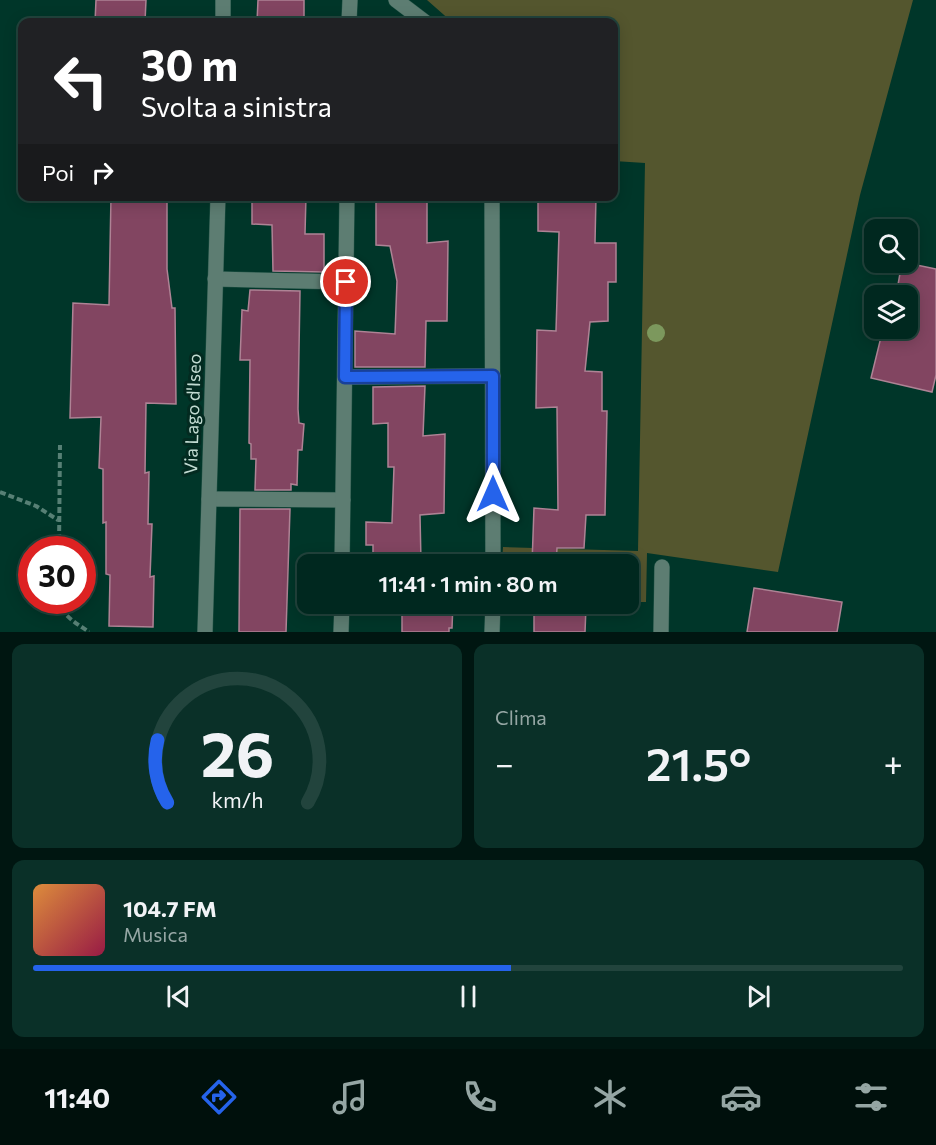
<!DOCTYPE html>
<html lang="it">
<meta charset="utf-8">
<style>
:root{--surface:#00281f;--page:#0a3028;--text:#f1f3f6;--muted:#95a6a4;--line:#22443d;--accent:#2563eb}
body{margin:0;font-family:Commissioner,sans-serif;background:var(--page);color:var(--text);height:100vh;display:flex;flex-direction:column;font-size:22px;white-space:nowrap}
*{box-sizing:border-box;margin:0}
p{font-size:20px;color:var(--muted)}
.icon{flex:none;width:33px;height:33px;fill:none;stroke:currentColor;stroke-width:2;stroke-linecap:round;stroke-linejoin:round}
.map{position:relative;height:632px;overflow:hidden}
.panel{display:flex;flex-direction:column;gap:12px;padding:12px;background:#001611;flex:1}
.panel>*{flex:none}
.guide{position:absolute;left:18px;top:18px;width:600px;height:183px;border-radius:12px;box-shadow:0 3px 15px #0003,0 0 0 2px var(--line);background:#202124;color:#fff;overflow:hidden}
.buttons{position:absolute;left:864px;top:219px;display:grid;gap:12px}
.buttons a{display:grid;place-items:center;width:54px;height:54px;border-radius:12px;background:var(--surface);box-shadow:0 3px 15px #0003,0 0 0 2px var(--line);font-size:30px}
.speed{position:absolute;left:18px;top:536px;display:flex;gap:12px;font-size:30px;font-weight:700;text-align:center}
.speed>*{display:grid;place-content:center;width:78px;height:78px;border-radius:50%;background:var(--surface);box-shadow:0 3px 15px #0003,0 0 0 2px var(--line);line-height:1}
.speed .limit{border:9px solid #d22;background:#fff;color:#111}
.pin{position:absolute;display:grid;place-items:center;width:51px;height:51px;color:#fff;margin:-26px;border:3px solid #fff;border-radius:50%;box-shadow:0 2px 6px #0007}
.me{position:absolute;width:66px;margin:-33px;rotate:0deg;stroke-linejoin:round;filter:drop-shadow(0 0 4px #0008)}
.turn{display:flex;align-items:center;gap:21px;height:126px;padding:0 24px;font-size:27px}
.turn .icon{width:78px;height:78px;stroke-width:2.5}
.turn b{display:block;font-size:42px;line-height:51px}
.then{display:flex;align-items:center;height:57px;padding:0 24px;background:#0003;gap:12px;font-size:22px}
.big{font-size:45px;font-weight:600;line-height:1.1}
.panel .card{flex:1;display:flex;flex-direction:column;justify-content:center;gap:9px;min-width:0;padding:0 21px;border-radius:12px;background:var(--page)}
.panel .dial{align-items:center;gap:0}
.dial svg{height:156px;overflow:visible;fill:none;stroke:var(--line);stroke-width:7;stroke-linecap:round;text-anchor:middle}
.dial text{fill:var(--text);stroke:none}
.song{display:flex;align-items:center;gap:18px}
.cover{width:72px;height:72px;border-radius:9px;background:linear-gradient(135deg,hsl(30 70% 55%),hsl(340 70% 35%))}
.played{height:6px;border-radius:3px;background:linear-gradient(90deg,var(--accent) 55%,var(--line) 55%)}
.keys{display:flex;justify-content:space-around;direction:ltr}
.heat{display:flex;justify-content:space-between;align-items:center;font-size:33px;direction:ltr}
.panel .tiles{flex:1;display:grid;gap:12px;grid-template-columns:1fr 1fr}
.card:last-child{grid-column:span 2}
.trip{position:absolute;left:297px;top:554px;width:342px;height:60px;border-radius:12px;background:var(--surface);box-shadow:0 3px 15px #0003,0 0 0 2px var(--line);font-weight:600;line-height:60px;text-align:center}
.menu{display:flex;height:96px;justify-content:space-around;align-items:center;background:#00100c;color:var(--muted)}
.menu .icon{width:42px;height:42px}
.menu .selected{color:var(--accent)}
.menu b{font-size:27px;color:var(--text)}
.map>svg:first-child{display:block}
.green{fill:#54562e}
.building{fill:#824561;stroke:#ae8395;stroke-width:1.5}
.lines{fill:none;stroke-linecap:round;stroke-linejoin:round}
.minor-casing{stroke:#235447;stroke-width:16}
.path{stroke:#578075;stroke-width:4;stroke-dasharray:6 3;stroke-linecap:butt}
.minor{stroke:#5d7d72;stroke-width:15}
.tree{fill:#7c985d}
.route-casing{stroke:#184099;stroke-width:15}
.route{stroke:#2563eb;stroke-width:10}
.labels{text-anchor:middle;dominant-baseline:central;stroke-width:6;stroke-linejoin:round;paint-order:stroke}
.street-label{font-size:18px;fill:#c2dbd2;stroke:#032a20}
</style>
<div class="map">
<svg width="936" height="632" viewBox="0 0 936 632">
<rect width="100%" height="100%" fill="#003629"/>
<path class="green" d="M 427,0 L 913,0 L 860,195 L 778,572 L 647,553 L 646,602 L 636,602 L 635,607 L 501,605 L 501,603 L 628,603 L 628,564 L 502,564 L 503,547 L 638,551 L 645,163 L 614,161 L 614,22 L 452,22 Z"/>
<g class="building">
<path d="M 96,0 L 146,0 L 145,22 L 95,22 Z"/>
<path d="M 258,0 L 304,0 L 304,22 L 257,22 Z"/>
<path d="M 111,196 L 167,196 L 167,269 L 172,308 L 175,308 L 176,404 L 146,403 L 145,473 L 149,472 L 148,524 L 152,524 L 150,577 L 154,576 L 153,627 L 109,626 L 110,575 L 106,574 L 106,522 L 103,523 L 103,469 L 99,468 L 101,417 L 70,418 L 73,303 L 109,305 Z"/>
<path d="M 252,196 L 306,196 L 305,234 L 324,234 L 324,272 L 273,271 L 272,225 L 252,224 Z"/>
<path d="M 376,196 L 427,196 L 427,243 L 448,241 L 447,321 L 426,321 L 425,367 L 355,367 L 355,331 L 395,334 L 397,281 L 390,246 L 376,245 Z"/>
<path d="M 538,196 L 596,196 L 595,243 L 616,243 L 616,282 L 608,282 L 608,321 L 590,322 L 585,371 L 602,372 L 602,411 L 607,411 L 605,515 L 586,515 L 584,548 L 557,548 L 556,564 L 532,564 L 534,508 L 558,510 L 557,407 L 536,408 L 537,330 L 556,331 L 559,232 L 538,231 Z"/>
<path d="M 902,262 L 936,269 L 936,375 L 932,392 L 871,378 L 881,337 L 887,338 L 889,328 L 908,328 L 908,296 L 896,296 Z"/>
<path d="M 250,290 L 300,291 L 298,409 L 299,423 L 304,424 L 302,450 L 298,450 L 297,485 L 291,484 L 291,490 L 255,490 L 256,459 L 251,459 L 251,444 L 249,443 L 250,360 L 240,360 L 242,310 L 248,311 Z"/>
<path d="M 425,386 L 423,436 L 445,434 L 444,513 L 420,515 L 421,562 L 373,562 L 373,545 L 366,545 L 366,522 L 392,523 L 394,467 L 388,467 L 388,423 L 373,424 L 373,387 Z"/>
<path d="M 240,509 L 290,509 L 286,632 L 239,632 Z"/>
<path d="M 754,588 L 842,602 L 837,632 L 747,632 Z"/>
<path d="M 402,603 L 453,603 L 452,628 L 449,628 L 449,632 L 402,632 Z"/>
<path d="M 534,603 L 555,603 L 555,606 L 586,607 L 585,632 L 534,632 Z"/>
</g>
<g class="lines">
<defs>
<g id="minor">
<path d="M 396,0 L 425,22"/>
<path d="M 223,22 L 223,0"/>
<path d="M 349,22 L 350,0"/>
<path d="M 492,196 L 493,564"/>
<path d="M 215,279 L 346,282"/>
<path d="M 345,377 L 493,376"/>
<path d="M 209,499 L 343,500"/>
<path d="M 342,564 L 347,196"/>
<path d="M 205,632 L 218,196"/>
<path d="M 341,632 L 342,603"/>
<path d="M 492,632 L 493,603"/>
<path d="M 661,632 L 662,567"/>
</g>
</defs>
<use href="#minor" class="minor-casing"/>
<g class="path">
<path d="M 0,492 L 36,506 L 58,520"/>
<path d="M 59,549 L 60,445"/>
<path d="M 628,597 L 640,597"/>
<path d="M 59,600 C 60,615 78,624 89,632"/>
</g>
<use href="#minor" class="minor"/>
</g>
<circle class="tree" cx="656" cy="333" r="9"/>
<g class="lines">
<defs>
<path id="route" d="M 346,282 L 345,377 L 493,376 L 493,494"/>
</defs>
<use href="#route" class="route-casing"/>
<use href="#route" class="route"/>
</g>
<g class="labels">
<g class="street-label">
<text transform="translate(192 414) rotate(-88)">Via Lago d'Iseo</text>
</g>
</g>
</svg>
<div class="buttons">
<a><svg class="icon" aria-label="search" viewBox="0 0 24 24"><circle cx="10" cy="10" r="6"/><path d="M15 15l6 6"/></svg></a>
<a><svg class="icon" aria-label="layers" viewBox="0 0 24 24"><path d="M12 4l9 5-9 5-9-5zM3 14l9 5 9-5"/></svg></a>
</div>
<div class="speed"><div class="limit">30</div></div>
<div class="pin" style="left:346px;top:282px;background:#d93025"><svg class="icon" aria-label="arrive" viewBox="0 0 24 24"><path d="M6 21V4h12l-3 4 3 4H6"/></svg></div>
<svg class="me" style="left:493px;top:494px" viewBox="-20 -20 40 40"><path d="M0-17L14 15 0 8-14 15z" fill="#2563eb" stroke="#fff" stroke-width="4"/></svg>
<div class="trip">11:41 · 1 min · 80 m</div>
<div class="guide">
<div class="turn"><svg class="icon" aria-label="left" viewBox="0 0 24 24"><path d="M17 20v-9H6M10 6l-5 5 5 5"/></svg><div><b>30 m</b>Svolta a sinistra</div></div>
<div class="then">Poi<svg class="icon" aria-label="right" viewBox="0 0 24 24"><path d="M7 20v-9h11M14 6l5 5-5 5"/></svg></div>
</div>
</div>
<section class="panel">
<div class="tiles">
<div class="card dial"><svg viewBox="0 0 100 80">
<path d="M14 69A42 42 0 1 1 86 69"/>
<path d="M14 69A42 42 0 0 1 9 37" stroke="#2563eb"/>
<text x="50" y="56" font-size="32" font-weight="700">26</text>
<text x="50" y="72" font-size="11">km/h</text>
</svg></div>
<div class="card"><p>Clima</p>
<div class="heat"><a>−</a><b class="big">21.5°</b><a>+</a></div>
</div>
<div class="card">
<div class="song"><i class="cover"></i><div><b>104.7 FM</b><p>Musica</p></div></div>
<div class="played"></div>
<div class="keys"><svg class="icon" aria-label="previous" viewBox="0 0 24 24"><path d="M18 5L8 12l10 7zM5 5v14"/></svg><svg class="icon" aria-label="pause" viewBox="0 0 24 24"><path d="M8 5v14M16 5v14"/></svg><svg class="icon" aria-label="next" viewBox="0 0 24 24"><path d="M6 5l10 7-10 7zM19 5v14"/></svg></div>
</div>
</div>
</section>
<nav class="menu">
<b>11:40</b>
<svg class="icon selected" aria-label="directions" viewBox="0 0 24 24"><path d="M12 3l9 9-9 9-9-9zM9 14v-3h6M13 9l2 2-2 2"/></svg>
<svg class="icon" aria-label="music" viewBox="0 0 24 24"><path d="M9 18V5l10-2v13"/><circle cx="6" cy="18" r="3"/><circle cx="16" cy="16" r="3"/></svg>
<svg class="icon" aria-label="phone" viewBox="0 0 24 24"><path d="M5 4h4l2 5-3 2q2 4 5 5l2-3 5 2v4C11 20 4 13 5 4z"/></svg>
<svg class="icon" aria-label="climate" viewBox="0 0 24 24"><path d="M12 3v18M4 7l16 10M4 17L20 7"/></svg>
<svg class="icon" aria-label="car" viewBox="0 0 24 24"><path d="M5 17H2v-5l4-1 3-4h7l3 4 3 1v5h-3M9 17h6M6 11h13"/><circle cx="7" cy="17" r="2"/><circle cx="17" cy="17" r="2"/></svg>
<svg class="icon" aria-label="filters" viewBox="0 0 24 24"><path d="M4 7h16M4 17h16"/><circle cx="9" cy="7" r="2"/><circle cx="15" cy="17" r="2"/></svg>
</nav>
